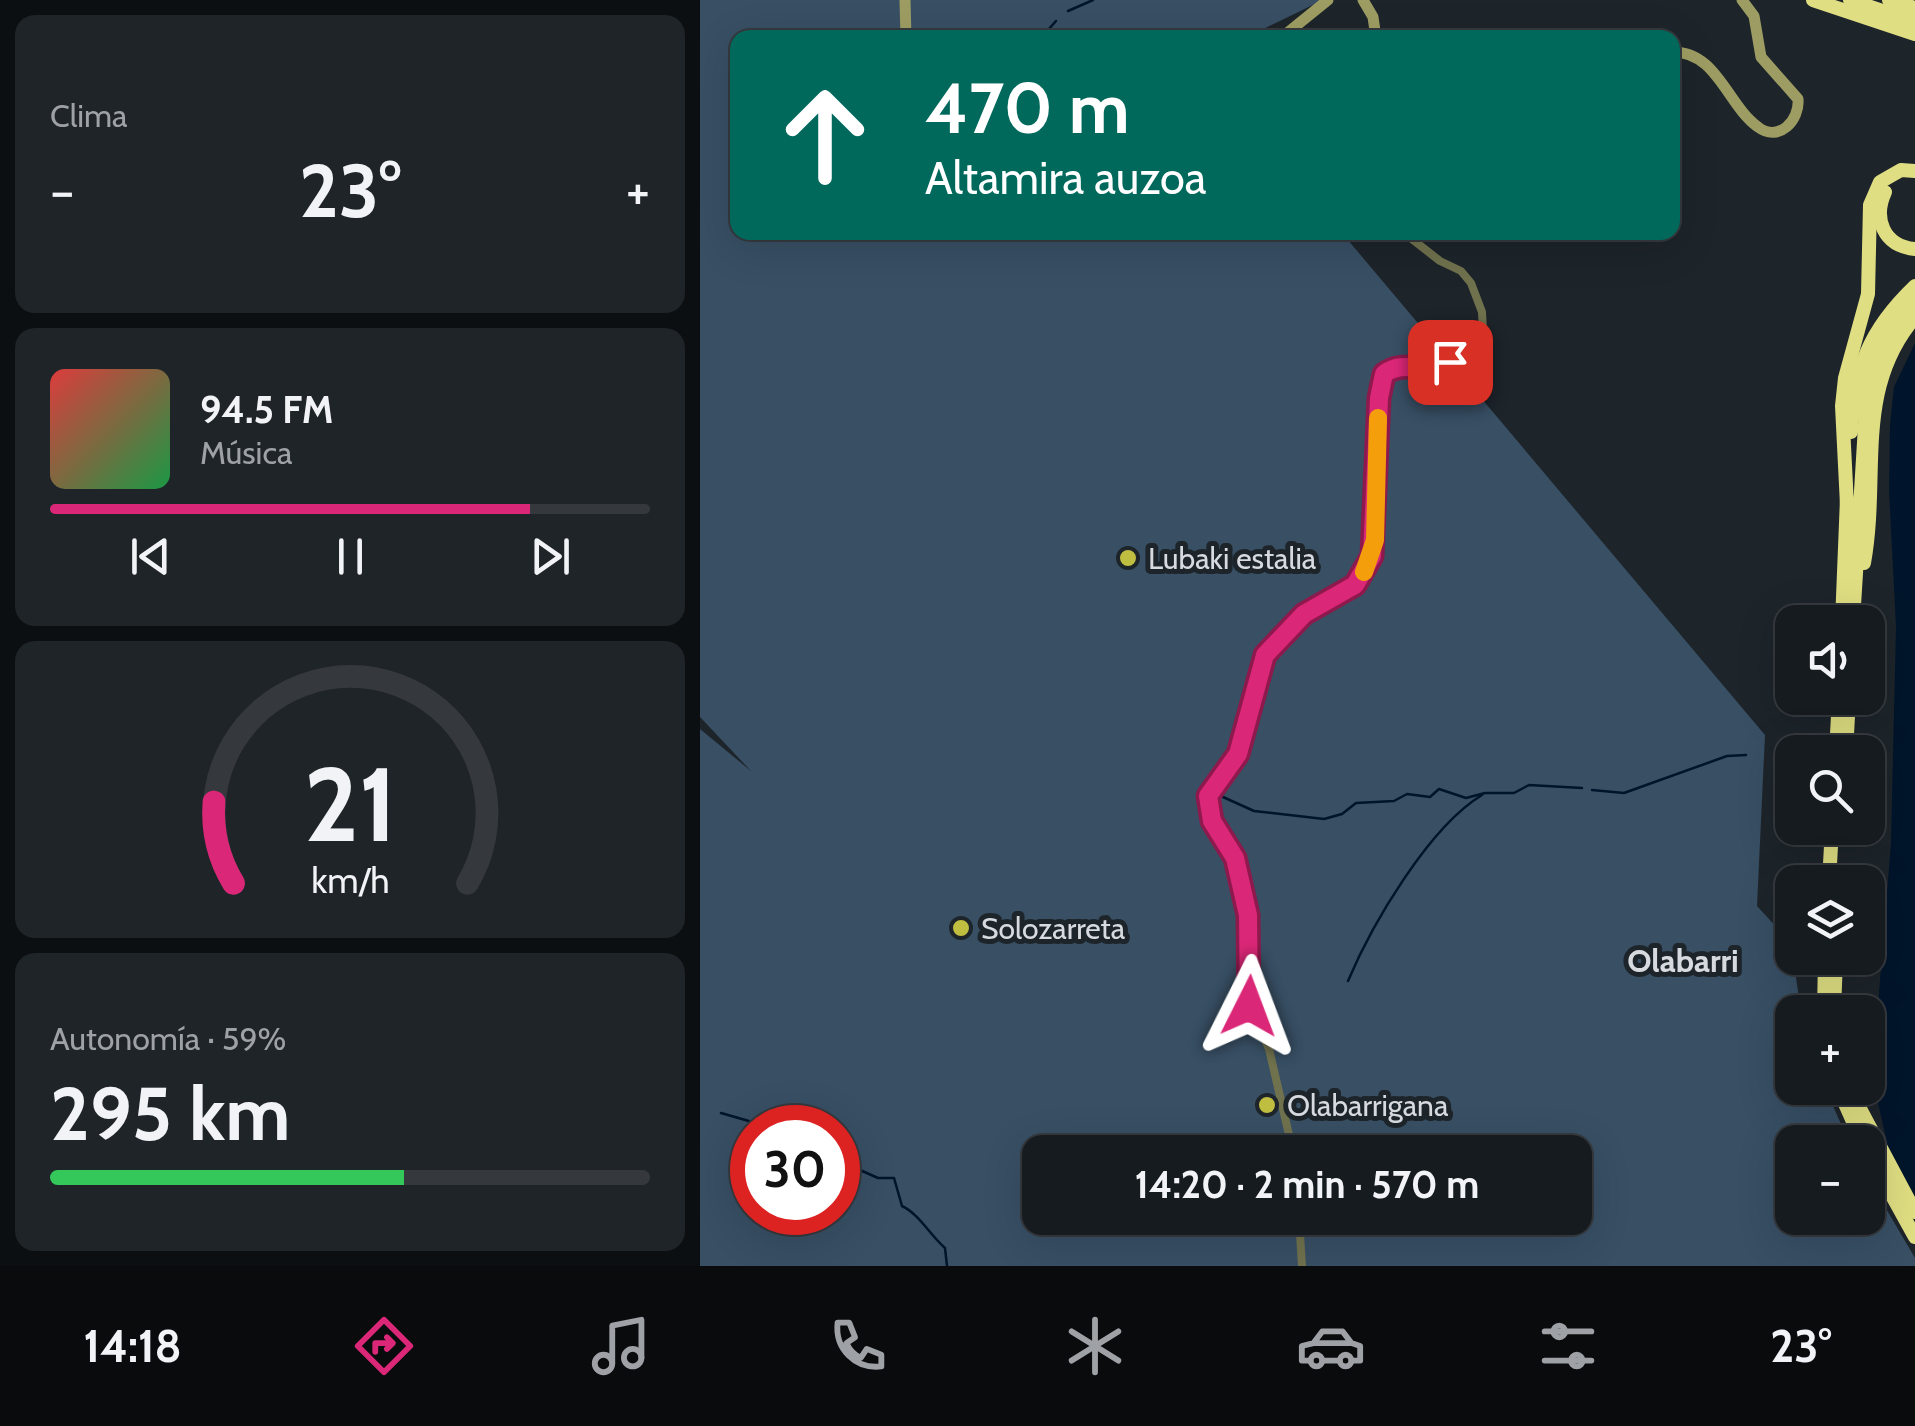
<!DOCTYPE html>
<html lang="es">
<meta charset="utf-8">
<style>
:root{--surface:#161b20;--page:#1f2429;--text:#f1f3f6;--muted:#9ea1a5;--line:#35393e;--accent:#db2777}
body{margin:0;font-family:Cabin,sans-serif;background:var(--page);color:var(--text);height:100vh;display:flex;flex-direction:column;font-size:38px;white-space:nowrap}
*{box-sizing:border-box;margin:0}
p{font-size:32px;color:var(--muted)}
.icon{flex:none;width:55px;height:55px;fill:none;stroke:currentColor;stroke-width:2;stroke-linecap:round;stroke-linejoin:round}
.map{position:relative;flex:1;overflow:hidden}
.side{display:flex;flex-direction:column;gap:15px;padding:15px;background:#0c0f12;width:700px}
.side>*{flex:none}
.hud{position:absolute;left:30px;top:30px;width:950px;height:210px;border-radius:20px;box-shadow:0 10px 40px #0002,0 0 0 2px var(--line);background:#00695c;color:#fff;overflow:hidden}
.fabs{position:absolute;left:1075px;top:605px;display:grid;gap:20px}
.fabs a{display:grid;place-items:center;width:110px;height:110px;border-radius:20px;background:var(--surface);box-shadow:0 10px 40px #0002,0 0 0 2px var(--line);font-size:50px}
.speed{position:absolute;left:30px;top:1105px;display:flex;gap:20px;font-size:50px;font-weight:700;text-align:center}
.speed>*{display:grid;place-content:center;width:130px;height:130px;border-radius:50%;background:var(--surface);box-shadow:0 10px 40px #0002,0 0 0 2px var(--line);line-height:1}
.speed .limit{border:15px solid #d22;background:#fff;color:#111}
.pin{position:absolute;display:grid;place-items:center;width:85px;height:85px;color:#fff;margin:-42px;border-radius:20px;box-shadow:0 5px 15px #0006}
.me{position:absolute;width:110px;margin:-55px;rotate:3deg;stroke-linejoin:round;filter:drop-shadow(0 0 8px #0008)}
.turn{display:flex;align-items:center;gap:35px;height:210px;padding:0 30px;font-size:45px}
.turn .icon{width:130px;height:130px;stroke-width:2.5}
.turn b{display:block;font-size:70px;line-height:85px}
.big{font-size:75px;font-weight:700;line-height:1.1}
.side .tile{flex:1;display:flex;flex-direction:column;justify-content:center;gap:15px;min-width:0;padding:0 35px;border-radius:20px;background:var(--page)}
.side .dial{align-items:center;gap:0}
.dial svg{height:260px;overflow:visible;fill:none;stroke:var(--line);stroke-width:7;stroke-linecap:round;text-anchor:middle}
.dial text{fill:var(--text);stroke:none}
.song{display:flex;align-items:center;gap:30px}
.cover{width:120px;height:120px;border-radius:15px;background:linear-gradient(135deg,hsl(0 70% 55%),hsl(140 70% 35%))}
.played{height:10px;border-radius:5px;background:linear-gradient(90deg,var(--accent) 80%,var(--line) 80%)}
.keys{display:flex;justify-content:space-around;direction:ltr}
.heat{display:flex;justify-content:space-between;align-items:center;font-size:55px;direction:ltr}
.charge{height:15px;border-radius:8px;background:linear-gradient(90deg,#34c759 59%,var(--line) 0)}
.trip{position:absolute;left:322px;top:1135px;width:570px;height:100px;border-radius:20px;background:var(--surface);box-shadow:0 10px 40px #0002,0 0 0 2px var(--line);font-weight:700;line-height:100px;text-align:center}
.dock{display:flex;height:160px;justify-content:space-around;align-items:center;background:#090b0d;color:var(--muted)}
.dock .icon{width:70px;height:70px}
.dock .on{color:var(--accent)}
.dock b{font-size:45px;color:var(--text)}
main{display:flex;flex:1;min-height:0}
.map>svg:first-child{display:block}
.green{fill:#384f64;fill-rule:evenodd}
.water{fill:#00152b}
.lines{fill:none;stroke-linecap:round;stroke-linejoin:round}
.stream{stroke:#00152b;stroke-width:2.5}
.street{stroke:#70714d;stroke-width:8}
.secondary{stroke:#9d9d63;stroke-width:11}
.highway{stroke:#dfde82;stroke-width:14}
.route-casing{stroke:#8e194d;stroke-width:25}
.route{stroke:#db2777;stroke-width:18}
.slow{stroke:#f59e0b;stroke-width:18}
.poi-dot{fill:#c0be40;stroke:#1d242a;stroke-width:4}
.labels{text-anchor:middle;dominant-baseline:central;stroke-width:10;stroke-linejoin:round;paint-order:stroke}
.poi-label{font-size:30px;fill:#d7dbdf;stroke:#1d242a;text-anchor:start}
.neighbourhood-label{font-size:32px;font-weight:bold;fill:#d7dbdf;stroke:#1d242a}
</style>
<main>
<section class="side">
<div class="tile"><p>Clima</p>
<div class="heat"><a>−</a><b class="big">23°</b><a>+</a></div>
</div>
<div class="tile">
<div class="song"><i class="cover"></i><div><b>94.5 FM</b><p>Música</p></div></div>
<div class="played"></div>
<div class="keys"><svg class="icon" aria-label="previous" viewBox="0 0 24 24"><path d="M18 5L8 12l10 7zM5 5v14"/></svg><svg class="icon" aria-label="pause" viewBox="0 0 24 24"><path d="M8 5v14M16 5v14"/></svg><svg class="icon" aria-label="next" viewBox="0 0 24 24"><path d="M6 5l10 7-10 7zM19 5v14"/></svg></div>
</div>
<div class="tile dial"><svg viewBox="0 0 100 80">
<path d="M14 69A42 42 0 1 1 86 69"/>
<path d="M14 69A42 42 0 0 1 8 44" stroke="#db2777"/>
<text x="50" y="56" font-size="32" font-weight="700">21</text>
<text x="50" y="72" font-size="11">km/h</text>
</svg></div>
<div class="tile"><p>Autonomía · 59%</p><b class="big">295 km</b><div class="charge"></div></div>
</section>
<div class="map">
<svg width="1215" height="1266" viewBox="0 0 1215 1266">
<rect width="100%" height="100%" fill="#1d242a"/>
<path class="green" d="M 0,0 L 623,0 L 547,37 L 38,38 L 38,232 L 642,233 L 1065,735 L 1057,906 L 1091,943 L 1101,1012 L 1092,1012 L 1092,1088 L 1125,1088 L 1149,1142 L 1092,1142 L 1092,1218 L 1168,1218 L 1168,1178 L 1215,1258 L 1215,1266 L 0,1266 L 0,729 L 51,771 L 0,717 ZM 52,1128 L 138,1128 L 138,1212 L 52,1212 ZM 340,1152 L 875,1152 L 875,1218 L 340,1218 Z"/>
<path class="water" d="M 1215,343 L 1215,1198 L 1188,1147 L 1175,1089 L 1178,1006 L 1191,843 L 1196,626 L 1189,491 L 1190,425 L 1194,387 Z"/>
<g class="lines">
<g class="stream">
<path d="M 368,11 L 393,0"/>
<path d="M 341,38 L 356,21"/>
<path d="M 892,790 L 924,793 L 1027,756 L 1046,755"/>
<path d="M 523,797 L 554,811 L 624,819 L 642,814 L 656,803 L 694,801 L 707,794 L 730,797 L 739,789 L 766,798 L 785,793 L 814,793 L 829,785 L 882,788"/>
<path d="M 648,981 C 672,924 729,827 782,795"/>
<path d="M 21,1113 L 73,1128"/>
<path d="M 138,1157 L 150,1170 L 160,1170 L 178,1178 L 194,1178 L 202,1206 C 219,1214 230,1235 245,1248 L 247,1266"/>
</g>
<g class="street">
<path d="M 593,1152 L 569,1049 L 546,996 L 552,942 L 540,878 L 535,858 L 508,812 L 512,788 L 532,767 L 538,754 L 565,655 L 615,605 L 655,585 L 672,556 L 679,398 L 684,374 L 700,367 L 741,368 L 774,345 L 783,332 L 782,312 L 771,283 L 761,271 L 740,261 L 703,232"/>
<path d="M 599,1218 L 602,1266"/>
</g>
<g class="secondary">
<path d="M 205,0 L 206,38"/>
<path d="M 663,0 L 673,17 L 676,38"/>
<path d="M 581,38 L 628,0"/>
<path d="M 972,52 C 1017,51 1027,105 1058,127 C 1079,143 1100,120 1098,99 L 1061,57 L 1054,16 L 1042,0"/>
</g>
<g class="highway">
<path d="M 1113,0 L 1215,34"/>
<path d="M 1150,0 L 1215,22"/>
<path d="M 1189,0 L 1215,8"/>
<path d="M 1185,192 C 1173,218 1183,246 1215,249"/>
<path d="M 1151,432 C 1155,368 1168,331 1215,286"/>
<path d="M 1147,505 L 1142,406 L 1145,378 L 1168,294 L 1170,205 L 1180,182 L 1201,170 L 1215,171"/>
<path d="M 1164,563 C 1180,474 1153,390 1215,317"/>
<path d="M 1142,622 L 1147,498"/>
<path d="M 1153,622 L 1168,377 L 1186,335 L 1215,300"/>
<path d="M 1136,752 L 1139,698"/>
<path d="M 1146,752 L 1149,698"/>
<path d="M 1129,882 L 1132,828"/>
<path d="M 1124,1012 L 1125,958"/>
<path d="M 1134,1012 L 1136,958"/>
<path d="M 1138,1088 L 1162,1142"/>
<path d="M 1149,1088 L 1215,1212"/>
<path d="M 1168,1152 L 1215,1237"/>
</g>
</g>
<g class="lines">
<defs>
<path id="route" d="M 549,1006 L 548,915 L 535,858 L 512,821 L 508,796 L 538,754 L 565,655 L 604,614 L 655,585 L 672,556 L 679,398 L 684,374 C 704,358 730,376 750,362"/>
</defs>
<use href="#route" class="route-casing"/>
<use href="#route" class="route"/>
<path class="slow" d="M 664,572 L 675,540 L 678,418"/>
</g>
<g class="poi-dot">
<circle cx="428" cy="558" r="10"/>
<circle cx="261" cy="928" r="10"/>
<circle cx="567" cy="1105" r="10"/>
</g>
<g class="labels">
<g class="poi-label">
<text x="448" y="558">Lubaki estalia</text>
<text x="281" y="928">Solozarreta</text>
<text x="587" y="1105">Olabarrigana</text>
</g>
<g class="neighbourhood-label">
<text x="983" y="960">Olabarri</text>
</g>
</g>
</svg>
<div class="fabs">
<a><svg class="icon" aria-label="sound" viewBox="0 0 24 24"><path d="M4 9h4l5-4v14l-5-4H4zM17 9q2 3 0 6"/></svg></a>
<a><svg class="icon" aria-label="search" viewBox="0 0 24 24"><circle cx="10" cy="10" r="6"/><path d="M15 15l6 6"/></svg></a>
<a><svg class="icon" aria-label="layers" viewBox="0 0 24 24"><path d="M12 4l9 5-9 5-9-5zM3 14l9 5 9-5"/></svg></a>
<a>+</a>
<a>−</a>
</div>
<div class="speed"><div class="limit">30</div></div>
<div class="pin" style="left:750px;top:362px;background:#d93025"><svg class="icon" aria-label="arrive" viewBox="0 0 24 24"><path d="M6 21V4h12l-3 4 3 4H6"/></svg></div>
<svg class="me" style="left:549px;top:1006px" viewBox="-20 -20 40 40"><path d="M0-17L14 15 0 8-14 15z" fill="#db2777" stroke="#fff" stroke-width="4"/></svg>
<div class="trip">14:20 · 2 min · 570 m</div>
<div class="hud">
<div class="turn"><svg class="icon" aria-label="ahead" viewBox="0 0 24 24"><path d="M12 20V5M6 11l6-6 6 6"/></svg><div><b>470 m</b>Altamira auzoa</div></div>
</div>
</div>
</main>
<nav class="dock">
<b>14:18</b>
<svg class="icon on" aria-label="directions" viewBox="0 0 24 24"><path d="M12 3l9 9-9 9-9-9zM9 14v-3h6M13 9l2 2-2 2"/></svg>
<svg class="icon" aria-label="music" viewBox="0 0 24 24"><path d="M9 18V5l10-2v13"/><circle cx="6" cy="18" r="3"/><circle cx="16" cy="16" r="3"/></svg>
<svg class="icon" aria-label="phone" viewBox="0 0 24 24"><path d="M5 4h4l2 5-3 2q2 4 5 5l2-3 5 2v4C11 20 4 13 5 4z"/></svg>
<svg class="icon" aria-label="climate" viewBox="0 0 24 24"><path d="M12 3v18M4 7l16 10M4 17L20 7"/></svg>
<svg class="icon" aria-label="car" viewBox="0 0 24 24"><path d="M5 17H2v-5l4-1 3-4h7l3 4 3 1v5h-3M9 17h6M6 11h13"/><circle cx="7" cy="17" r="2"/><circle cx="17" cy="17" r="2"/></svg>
<svg class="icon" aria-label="filters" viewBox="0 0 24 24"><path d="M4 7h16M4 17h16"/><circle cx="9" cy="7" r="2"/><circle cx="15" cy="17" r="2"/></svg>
<b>23°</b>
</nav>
